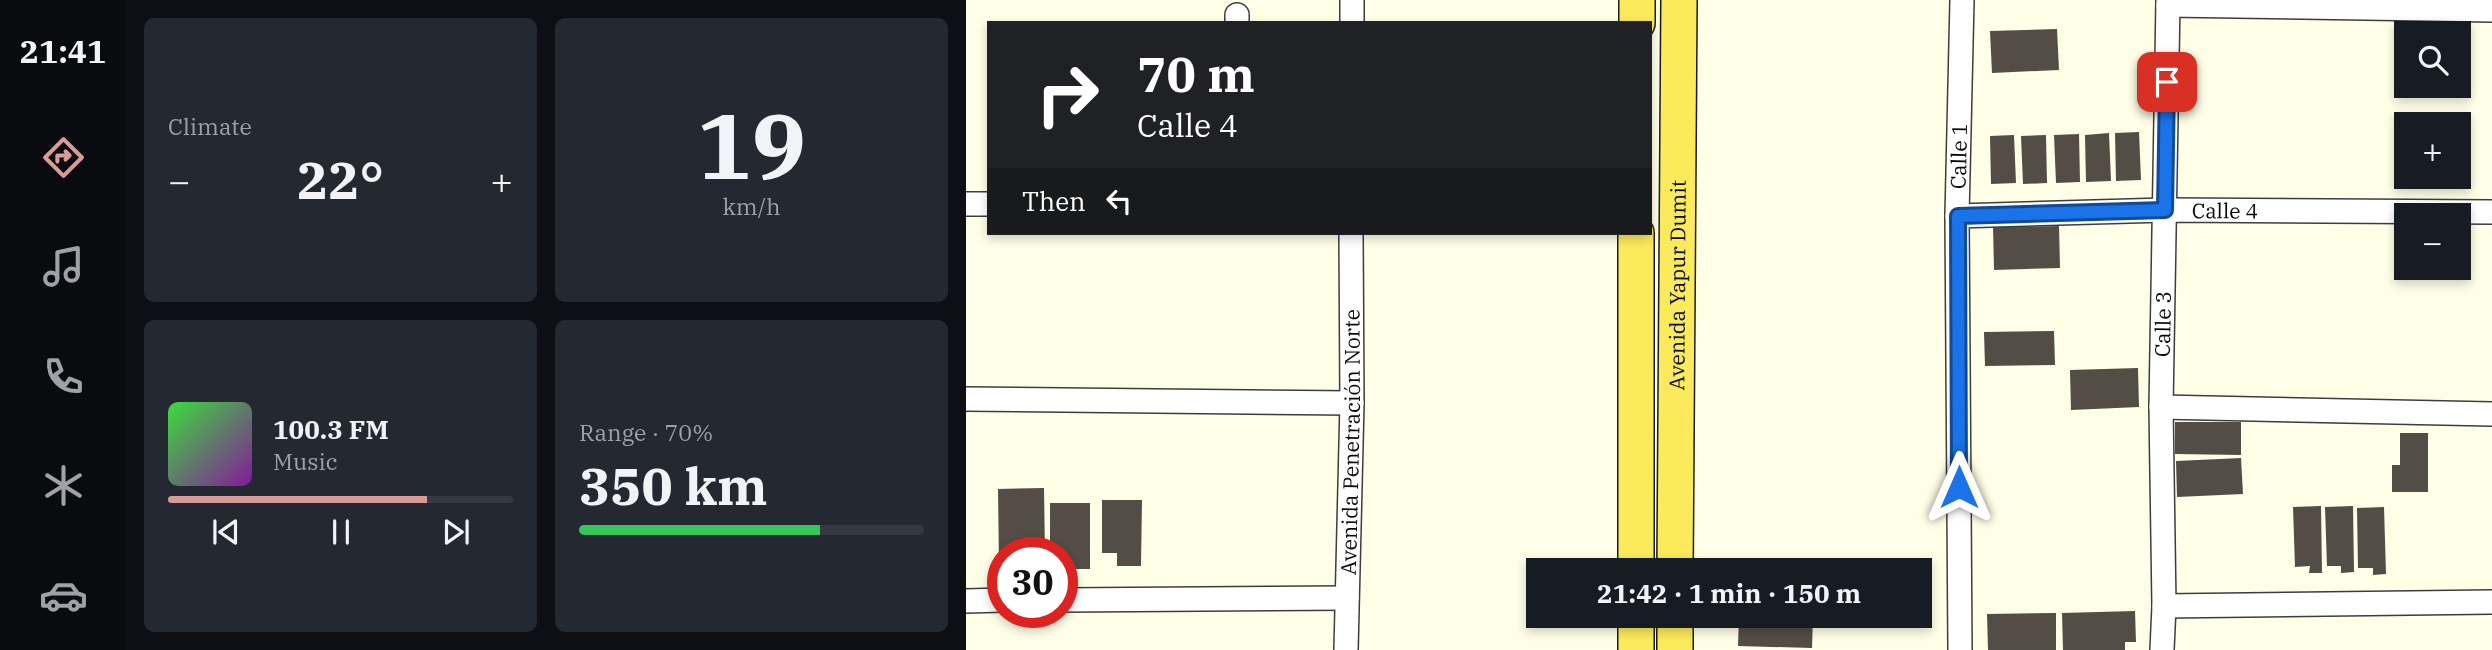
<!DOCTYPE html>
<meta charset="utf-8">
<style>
:root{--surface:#171b24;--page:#242831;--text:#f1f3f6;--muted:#9ea1a6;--line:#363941;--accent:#d99b96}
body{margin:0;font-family:"IBM Plex Serif",serif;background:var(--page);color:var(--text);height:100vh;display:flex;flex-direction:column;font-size:26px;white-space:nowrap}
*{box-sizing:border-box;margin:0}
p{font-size:23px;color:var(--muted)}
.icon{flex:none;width:38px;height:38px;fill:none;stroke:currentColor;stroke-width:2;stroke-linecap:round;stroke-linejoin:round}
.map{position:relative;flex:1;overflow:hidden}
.details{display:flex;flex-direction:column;gap:18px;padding:18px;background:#0d0f14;width:840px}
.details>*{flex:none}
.hud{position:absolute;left:21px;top:21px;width:665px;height:214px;border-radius:0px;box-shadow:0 4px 10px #0003;background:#202124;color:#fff;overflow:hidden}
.tools{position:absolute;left:1428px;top:21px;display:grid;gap:14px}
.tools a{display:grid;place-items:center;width:77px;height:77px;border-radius:0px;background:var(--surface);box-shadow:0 4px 10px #0003;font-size:35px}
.speed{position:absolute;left:21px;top:537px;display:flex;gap:14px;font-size:35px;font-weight:700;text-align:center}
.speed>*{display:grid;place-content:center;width:91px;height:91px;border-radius:50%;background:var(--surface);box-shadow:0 4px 10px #0003;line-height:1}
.speed .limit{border:10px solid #d22;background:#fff;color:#111}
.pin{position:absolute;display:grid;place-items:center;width:60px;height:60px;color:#fff;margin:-30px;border-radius:14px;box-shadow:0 4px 10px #0006}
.me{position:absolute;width:77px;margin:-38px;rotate:0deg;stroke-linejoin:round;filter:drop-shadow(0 0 5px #0008)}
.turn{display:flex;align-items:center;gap:24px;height:147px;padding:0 35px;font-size:32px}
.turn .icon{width:91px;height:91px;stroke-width:2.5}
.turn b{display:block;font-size:49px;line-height:60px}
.then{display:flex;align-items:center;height:66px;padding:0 35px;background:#0003;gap:14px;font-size:26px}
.big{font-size:52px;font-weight:800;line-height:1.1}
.details .card{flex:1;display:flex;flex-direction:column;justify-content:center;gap:10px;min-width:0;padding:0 24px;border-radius:10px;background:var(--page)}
.details .dial{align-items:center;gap:0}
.dial b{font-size:91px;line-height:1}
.song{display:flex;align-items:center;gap:21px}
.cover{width:84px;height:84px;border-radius:10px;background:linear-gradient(135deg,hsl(120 70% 55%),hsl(290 70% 35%))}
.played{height:7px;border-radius:4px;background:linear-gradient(90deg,var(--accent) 75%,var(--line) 75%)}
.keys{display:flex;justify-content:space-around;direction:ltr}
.heat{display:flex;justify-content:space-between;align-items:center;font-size:38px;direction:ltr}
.charge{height:10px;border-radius:5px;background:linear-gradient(90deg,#34c759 70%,var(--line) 0)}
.details .tiles{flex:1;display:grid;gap:18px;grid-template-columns:repeat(2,1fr)}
.trip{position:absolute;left:560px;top:558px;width:406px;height:70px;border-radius:0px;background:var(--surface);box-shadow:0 4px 10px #0003;font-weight:800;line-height:70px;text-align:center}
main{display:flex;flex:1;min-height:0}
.dock{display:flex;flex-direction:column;width:126px;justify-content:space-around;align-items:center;background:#090b0e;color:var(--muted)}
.dock .icon{width:49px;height:49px}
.dock .on{color:var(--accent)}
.dock b{font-size:32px;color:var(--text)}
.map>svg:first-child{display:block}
.building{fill:#534d46}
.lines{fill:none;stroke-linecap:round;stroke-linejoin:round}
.street-casing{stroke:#3d3d3d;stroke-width:26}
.primary-casing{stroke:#1b1b1b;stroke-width:38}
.street{stroke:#fff;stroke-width:23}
.primary{stroke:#fbea5b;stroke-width:35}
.route-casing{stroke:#114b97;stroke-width:18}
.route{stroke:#1a73e8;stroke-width:12}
.labels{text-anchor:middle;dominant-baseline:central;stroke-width:7;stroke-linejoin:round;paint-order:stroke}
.street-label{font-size:21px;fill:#0a0a0a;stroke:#fff}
</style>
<main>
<nav class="dock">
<b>21:41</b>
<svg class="icon on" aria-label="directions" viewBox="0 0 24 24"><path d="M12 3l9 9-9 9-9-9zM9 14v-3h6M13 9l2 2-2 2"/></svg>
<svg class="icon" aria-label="music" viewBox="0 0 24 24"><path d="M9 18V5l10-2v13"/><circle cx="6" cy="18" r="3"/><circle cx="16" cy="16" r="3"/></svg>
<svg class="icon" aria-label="phone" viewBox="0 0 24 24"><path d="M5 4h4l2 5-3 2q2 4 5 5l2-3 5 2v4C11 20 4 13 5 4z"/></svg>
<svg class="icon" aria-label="climate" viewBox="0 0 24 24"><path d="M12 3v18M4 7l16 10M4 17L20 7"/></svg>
<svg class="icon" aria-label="car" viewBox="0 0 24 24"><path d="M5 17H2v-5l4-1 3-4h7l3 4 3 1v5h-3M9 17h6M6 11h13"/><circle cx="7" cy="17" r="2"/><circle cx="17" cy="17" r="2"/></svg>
</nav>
<section class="details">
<div class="tiles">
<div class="card"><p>Climate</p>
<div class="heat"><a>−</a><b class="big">22°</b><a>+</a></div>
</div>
<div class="card dial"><b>19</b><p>km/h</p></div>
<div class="card">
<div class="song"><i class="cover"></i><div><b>100.3 FM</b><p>Music</p></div></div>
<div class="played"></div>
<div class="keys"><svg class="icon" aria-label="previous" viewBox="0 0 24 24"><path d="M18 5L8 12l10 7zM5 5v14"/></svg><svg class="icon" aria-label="pause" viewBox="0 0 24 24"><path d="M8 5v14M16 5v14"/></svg><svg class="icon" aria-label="next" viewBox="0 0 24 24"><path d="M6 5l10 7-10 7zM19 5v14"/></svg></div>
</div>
<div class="card"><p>Range · 70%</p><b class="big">350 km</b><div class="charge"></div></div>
</div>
</section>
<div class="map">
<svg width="1526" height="650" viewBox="0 0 1526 650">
<rect width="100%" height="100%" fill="#fffee7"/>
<g class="building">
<path d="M 1091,29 L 1093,70 L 1026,73 L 1024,31 Z"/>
<path d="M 1173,132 L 1175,180 L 1150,181 L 1149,133 Z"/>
<path d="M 1143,133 L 1145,181 L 1120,182 L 1119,135 Z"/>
<path d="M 1113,134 L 1114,182 L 1090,183 L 1088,135 Z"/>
<path d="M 1048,135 L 1050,183 L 1025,184 L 1024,136 Z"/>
<path d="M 1080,135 L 1081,183 L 1057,184 L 1055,136 Z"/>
<path d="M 1093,226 L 1094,268 L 1028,270 L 1027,227 Z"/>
<path d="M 1088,331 L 1089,365 L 1019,366 L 1018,332 Z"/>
<path d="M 1172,368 L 1173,407 L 1105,410 L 1104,370 Z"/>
<path d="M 1209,422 L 1275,422 L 1275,455 L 1209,454 Z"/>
<path d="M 1434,433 L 1462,433 L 1462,492 L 1426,492 L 1426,465 L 1434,465 Z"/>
<path d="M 1275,458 L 1277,494 L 1211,497 L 1210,461 Z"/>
<path d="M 78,488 L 79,553 L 37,553 L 37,565 L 33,565 L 32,489 Z"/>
<path d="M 136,500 L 176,500 L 175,566 L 151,566 L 151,553 L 136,553 Z"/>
<path d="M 84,503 L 124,503 L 124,569 L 99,569 L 100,557 L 96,557 L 96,553 L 84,553 Z"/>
<path d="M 1355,506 L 1356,573 L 1343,573 L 1344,566 L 1329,567 L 1327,507 Z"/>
<path d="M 1387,506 L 1388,572 L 1375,573 L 1375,566 L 1361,566 L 1359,507 Z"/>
<path d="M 1418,507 L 1420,574 L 1407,575 L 1407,568 L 1392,568 L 1391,508 Z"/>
<path d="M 1169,611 L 1170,642 L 1159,642 L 1159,650 L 1097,650 L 1096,613 Z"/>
<path d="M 1090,613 L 1090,650 L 1022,650 L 1021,614 Z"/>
<path d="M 773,616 L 847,617 L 846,648 L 772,646 Z"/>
</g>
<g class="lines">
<defs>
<g id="street">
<path d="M 1202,5 L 1526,10"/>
<path d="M 271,23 L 271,15"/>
<path d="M 386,23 L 386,0"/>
<path d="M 0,204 L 23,204"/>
<path id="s1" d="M 991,216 L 1199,210 L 1526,212"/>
<path d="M 0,399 L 386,403"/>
<path d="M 1195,407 L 1526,414"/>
<path d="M 96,600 L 381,598"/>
<path d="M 0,601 L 37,600"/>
<path d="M 1198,606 L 1526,602"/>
<path id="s2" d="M 380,650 L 386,403 L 385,233"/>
<path id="s3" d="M 994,650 L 991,216 L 996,0"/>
<path id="s4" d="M 1196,650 L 1198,606 L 1195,407 L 1202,0"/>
</g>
<g id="primary">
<path d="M 671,23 L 671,0"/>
<path d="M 670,570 L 670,233"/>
<path id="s5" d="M 709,570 L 713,0"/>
<path d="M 670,650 L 670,616"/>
<path d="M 709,650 L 709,616"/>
</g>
</defs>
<use href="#street" class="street-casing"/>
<use href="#primary" class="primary-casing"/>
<use href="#street" class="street"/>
<use href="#primary" class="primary"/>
</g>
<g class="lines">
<defs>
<path id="route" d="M 993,487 L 992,216 L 1199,210 L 1201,82"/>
</defs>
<use href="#route" class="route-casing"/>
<use href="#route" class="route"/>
</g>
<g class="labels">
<g class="street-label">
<text stroke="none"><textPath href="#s3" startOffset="494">Calle 1</textPath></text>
<text stroke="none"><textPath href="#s1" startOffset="268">Calle 4</textPath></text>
<text stroke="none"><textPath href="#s5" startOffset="285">Avenida Yapur Dumit</textPath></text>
<text stroke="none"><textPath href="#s4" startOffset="326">Calle 3</textPath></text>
<text stroke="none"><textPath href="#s2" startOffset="208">Avenida Penetración Norte</textPath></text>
</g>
</g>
</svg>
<div class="tools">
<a><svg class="icon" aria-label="search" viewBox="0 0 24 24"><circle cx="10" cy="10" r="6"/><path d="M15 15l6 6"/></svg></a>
<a>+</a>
<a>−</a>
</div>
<div class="speed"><div class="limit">30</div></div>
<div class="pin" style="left:1201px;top:82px;background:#d93025"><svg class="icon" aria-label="arrive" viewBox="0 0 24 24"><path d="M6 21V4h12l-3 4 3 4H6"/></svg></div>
<svg class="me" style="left:993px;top:487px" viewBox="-20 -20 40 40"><path d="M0-17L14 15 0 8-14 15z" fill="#1a73e8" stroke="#fff" stroke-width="4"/></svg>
<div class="trip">21:42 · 1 min · 150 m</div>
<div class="hud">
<div class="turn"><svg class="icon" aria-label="right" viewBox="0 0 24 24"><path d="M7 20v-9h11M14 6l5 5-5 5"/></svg><div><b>70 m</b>Calle 4</div></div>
<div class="then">Then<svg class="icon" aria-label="left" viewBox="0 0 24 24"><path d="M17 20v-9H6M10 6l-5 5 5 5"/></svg></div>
</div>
</div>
</main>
